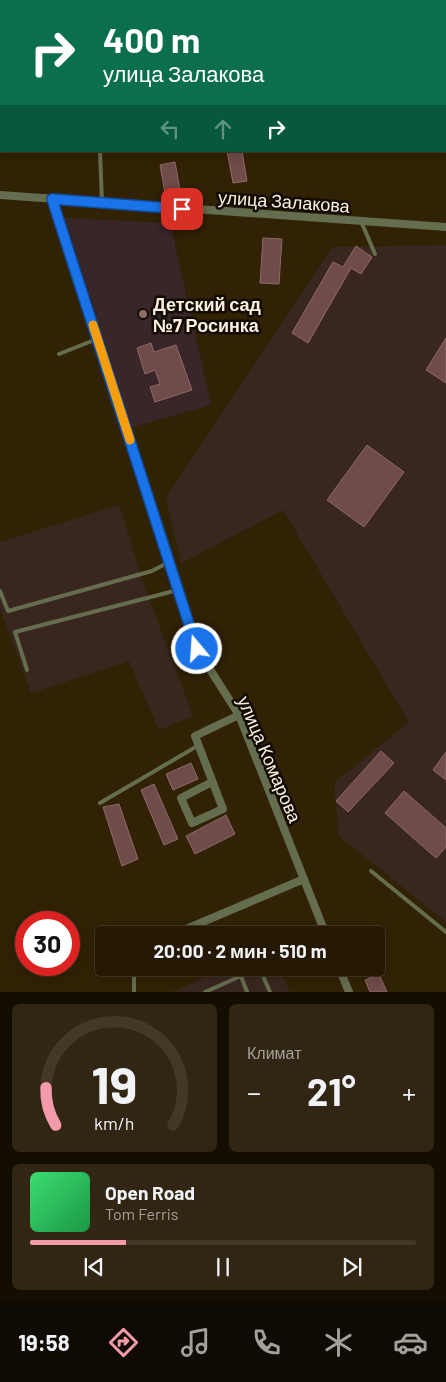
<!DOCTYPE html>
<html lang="ru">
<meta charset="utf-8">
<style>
:root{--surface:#251904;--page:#312613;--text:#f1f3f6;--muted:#a3a09a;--line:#423826;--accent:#f39aab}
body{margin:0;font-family:Barlow,sans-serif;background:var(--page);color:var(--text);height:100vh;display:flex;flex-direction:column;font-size:19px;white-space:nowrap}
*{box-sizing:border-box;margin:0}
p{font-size:16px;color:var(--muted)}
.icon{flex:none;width:28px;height:28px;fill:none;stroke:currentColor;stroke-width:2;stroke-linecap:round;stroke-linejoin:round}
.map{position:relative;height:992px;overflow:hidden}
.drawer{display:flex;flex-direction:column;gap:12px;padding:12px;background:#140e02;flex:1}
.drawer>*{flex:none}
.hud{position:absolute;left:0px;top:0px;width:446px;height:152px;box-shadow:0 2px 12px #0003,0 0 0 1px var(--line);background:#0b6e4f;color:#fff;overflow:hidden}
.speed{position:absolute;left:15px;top:911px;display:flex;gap:10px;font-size:25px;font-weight:700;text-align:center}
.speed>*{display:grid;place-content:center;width:65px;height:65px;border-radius:50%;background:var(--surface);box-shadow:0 2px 12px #0003,0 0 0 1px var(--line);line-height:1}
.speed .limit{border:8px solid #d22;background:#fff;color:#111}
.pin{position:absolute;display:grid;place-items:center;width:42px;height:42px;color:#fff;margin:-21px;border-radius:10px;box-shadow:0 2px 8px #0006}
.me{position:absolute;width:55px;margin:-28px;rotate:342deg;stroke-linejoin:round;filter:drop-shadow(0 0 4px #0008)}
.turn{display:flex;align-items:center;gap:18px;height:105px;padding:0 20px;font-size:22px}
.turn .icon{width:65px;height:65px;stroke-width:2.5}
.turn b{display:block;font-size:35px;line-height:42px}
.lanes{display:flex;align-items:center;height:48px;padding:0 20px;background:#0003;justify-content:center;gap:25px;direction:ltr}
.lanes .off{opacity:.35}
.big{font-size:38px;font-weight:700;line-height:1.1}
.drawer .widget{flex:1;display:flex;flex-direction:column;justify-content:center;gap:8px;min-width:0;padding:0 18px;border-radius:8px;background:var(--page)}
.drawer .dial{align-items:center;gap:0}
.dial svg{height:130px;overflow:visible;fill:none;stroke:var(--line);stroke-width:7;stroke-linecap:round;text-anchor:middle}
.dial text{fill:var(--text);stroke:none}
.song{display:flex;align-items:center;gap:15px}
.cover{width:60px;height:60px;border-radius:8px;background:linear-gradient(135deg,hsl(140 70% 55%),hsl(140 70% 35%))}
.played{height:5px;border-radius:2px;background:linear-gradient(90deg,var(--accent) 25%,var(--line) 25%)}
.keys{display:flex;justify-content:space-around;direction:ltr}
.heat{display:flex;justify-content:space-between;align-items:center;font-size:28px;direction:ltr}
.drawer .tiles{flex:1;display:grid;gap:12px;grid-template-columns:1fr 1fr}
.widget:last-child{grid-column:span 2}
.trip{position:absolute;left:95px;top:926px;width:290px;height:50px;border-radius:5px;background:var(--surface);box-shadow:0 2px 12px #0003,0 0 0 1px var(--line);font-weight:700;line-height:50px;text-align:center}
.dock{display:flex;height:80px;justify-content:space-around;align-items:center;background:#0f0a02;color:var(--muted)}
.dock .icon{width:35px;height:35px}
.dock .selected{color:var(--accent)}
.dock b{font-size:22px;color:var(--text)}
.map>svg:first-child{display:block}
.industrial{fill:#39271f}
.education{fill:#392629}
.building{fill:#6f4b4a;stroke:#8e6968}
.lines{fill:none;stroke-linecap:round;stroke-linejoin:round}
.lane{stroke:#656d4f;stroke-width:4}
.street{stroke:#656d4f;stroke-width:8}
.route-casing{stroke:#114b97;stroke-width:12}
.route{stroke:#1a73e8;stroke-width:9}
.slow{stroke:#f59e0b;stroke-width:9}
.education-dot{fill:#8d6e63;stroke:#130c03;stroke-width:2}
.labels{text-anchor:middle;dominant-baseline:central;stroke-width:5;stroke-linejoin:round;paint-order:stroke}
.street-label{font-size:18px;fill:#fcf1e1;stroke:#130c03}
.poi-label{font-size:18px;font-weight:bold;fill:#fcf1e1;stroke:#130c03;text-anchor:start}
</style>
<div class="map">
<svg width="446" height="992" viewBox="0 0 446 992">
<rect width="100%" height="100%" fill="#312105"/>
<g class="industrial">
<path d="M 446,245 L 446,922 L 339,836 L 334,783 L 409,722 L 283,510 L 181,563 L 166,498 L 332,247 Z"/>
<path d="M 119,505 L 147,593 L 193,716 L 159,730 L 129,661 L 31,693 L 0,608 L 0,542 Z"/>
<path d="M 225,968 L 279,968 L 290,992 L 173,992 Z"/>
</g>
<path class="education" d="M 65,218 L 170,223 L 211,405 L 132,427 Z"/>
<g class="building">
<path d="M 227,151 L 242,151 L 247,181 L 233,183 Z"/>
<path d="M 175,162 L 180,190 L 165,193 L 160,165 Z"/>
<path d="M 263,238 L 282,239 L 279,284 L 260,283 Z"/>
<path d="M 356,246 L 372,257 L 361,274 L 351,268 L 308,343 L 292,333 L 333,262 L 343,267 Z"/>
<path d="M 446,338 L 446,383 L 426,370 Z"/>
<path d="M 151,343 L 154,352 L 176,345 L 192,390 L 155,402 L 150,387 L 160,384 L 155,370 L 145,374 L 137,348 Z"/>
<path d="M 367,445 L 404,472 L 364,527 L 327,500 Z"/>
<path d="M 381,751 L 394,763 L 348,812 L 336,801 Z"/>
<path d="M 446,752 L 446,780 L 433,770 Z"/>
<path d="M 191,763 L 198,779 L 173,790 L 166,774 Z"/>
<path d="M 154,784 L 178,839 L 164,845 L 141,790 Z"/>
<path d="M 404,791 L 446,828 L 446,847 L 436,858 L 385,813 Z"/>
<path d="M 119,804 L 138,859 L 122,866 L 103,807 Z"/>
<path d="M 226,815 L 235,834 L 195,854 L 186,836 Z"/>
<path d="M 379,974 L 387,992 L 370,992 L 365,980 Z"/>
</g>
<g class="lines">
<g class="lane">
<path d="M 314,1 L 314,0"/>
<path d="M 100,151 L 102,203"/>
<path d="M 361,221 L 375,254"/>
<path d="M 59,354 L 97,339"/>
<path d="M 0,591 L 8,611 L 152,571 L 169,562"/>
<path d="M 27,670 L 15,632 L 178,590"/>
<path d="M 100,803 L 199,745"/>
<path d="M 371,871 L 446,932"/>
<path d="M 260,969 L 270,992"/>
<path d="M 134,992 L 134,974 L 136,968"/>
<path d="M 205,992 L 241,976 L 247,992"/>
</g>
<g class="street">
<path d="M 0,195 L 446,227"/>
<path d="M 52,199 L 197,649 L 239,715 L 326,935"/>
<path d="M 212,782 L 181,798 L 192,823 L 223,809 L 195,736 L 239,715"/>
<path d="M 172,935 L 304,879"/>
<path d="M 339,968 L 349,992"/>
</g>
</g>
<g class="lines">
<defs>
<path id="route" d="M 182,209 L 52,199 L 197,649"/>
</defs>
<use href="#route" class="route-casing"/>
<use href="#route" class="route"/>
<path class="slow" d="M 93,325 L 130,440"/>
</g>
<circle class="education-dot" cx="143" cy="314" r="5"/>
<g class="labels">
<g class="street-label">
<text transform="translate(284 201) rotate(4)">улица Залакова</text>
<text transform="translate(270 759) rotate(67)">улица Комарова</text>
</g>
<g class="poi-label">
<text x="153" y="304">Детский сад<tspan x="153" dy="21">№7 Росинка</tspan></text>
</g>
</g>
</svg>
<div class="speed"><div class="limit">30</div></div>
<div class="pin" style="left:182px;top:209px;background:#d93025"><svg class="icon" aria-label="arrive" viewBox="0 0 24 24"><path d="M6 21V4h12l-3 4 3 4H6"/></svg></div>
<svg class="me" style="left:197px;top:649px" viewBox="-20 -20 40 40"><circle r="17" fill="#1a73e8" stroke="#fff" stroke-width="3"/><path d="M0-11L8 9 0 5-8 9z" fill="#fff"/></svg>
<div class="trip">20:00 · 2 мин · 510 m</div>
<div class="hud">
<div class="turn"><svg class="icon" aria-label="right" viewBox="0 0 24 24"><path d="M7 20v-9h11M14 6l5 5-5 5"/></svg><div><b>400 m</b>улица Залакова</div></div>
<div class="lanes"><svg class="icon off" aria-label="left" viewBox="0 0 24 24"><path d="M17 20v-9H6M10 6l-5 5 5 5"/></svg><svg class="icon off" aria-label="ahead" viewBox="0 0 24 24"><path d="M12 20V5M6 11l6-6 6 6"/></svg><svg class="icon" aria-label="right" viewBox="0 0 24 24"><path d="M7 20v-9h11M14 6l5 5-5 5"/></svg></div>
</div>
</div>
<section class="drawer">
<div class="tiles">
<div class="widget dial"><svg viewBox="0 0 100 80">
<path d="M14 69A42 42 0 1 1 86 69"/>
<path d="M14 69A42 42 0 0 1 8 46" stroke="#f39aab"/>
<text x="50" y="56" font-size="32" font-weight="700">19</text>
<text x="50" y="72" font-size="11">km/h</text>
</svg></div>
<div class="widget"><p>Климат</p>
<div class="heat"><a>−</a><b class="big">21°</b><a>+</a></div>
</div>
<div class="widget">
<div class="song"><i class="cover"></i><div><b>Open Road</b><p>Tom Ferris</p></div></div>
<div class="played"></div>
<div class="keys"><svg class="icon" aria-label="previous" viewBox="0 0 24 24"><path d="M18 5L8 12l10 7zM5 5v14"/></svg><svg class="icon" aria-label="pause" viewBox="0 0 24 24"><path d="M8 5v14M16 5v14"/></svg><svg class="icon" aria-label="next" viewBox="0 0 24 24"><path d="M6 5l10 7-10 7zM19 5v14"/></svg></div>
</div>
</div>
</section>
<nav class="dock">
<b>19:58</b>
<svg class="icon selected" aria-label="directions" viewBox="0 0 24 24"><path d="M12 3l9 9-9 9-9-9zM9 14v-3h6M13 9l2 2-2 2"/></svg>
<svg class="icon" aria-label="music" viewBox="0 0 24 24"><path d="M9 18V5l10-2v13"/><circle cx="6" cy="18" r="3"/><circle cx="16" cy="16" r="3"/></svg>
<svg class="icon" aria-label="phone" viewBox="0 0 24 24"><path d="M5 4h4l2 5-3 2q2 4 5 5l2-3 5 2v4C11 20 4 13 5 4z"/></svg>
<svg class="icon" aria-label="climate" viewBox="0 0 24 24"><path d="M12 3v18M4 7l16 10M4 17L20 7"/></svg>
<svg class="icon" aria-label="car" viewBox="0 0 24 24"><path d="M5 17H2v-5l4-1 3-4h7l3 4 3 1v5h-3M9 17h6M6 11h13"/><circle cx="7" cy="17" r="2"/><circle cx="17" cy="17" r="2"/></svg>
</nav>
